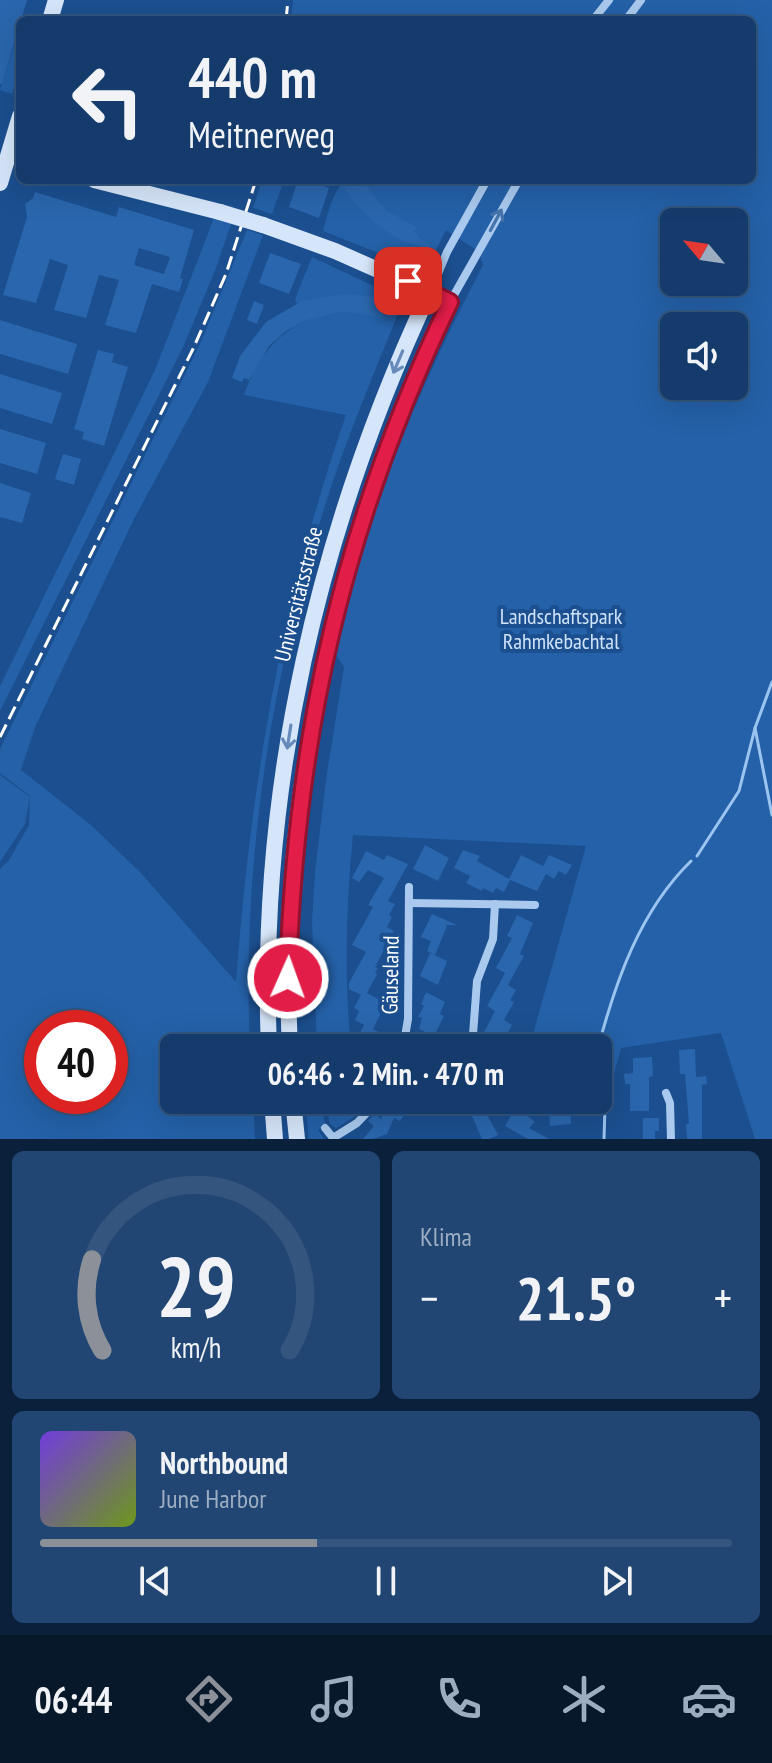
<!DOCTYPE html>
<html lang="de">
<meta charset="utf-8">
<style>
:root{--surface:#143b6b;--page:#214673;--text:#f1f3f6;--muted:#9dadc1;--line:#33557e;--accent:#8c9099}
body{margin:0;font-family:"PT Sans Narrow",sans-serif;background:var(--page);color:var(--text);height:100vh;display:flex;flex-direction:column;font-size:30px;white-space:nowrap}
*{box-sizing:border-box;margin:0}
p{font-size:26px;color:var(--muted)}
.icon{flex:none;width:44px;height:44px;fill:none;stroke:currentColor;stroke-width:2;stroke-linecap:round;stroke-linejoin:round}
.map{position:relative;height:1139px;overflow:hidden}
.details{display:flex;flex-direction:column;gap:12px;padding:12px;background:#0b203b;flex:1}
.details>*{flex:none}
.banner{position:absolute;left:16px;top:16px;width:740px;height:168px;border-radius:12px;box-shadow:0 8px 32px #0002,0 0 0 2px var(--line);background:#143b6b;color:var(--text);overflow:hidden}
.needle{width:52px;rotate:299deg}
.controls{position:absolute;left:660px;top:208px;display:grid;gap:16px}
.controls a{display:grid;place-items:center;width:88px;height:88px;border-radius:12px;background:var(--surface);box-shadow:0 8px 32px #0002,0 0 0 2px var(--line);font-size:40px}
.speed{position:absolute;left:24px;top:1010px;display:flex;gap:16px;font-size:40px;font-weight:700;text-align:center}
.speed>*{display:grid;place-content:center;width:104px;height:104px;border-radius:50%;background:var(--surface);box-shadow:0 8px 32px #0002,0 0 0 2px var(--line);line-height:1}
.speed .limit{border:12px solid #d22;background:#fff;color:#111}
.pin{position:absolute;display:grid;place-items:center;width:68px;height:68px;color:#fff;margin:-34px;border-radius:16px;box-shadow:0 4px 12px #0006}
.me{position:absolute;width:88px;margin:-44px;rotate:2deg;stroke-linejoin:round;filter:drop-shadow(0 0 6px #0008)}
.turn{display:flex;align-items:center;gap:28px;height:168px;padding:0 40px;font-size:36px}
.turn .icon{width:104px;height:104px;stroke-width:2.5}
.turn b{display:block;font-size:56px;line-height:68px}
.big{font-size:60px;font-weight:700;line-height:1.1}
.details .card{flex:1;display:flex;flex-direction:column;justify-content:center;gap:12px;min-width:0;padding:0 28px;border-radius:12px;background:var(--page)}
.details .dial{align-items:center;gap:0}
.dial svg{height:208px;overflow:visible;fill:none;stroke:var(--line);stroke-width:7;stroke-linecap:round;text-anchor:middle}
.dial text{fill:var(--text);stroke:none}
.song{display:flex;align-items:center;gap:24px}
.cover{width:96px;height:96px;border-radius:12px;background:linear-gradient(135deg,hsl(260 70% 55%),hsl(80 70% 35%))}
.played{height:8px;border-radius:4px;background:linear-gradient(90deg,var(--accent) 40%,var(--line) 40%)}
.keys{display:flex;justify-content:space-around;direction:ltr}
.heat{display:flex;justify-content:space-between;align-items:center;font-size:44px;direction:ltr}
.details .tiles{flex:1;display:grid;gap:12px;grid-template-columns:1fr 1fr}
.card:last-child{grid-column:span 2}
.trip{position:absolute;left:160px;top:1034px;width:452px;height:80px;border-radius:12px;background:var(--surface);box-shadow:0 8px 32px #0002,0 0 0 2px var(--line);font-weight:700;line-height:80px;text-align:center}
.tabs{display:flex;height:128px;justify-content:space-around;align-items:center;background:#08182b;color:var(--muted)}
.tabs .icon{width:56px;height:56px}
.tabs .selected{color:var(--accent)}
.tabs b{font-size:36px;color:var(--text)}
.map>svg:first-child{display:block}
.green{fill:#2461a8;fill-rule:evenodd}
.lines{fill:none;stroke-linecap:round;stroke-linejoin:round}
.stream{stroke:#9cc4f0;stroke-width:3}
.building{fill:#2a66ad;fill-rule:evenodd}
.street{stroke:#a9c9ee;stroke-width:8}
.secondary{stroke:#d6e6fa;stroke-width:16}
.rail{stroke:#fff;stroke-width:3;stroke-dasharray:14 6;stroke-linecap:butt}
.secondary-bridge{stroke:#d6e6fa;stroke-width:16}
.oneway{stroke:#4674ac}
.oneway2{stroke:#668bba}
.route-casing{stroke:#92132f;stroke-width:20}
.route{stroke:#e11d48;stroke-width:14}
.labels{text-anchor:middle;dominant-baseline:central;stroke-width:8;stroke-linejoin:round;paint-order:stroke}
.street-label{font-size:22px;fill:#fff;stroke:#1b4f8f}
.park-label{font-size:22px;fill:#cfe3fa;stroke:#1b4f8f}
</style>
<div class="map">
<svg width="772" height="1139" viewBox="0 0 772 1139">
<rect width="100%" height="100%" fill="#1b4f8f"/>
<g class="green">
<path d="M 293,0 L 772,0 L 772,1139 L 755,1139 L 721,1033 L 621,1048 L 610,1089 L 598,1090 L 598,1048 L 529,1048 L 586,846 L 353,835 C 346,906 344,977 351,1048 L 317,1048 L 312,921 L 315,872 L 326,780 L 344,667 L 336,655 C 347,611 357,567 371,524 C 400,434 439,349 483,265 L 479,252 L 446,230 C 438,245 433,264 414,267 L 323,231 C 328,215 332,188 348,180 L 752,180 L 752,20 L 291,20 ZM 674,222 L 734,222 L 734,282 L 674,282 ZM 674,326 L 734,326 L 734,386 L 674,386 Z"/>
<path d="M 16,40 L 20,41 L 20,66 L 12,94 L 0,90 Z"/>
<path d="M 262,180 L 284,180 L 272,214 L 253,208 Z"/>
<path d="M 216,213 L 233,218 L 216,268 L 184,345 L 0,711 L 0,686 L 155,370 Z"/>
<path d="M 247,230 L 263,235 L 208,382 L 133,521 L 36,725 L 21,770 L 91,825 L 141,873 L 236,982 C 250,789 282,598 346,415 L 244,395 C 256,361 272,338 304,321 L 295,299 L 312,257 L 399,298 L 399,311 C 369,386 337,461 315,539 C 267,702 242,878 250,1048 L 174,1048 L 174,1100 L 253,1100 L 255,1139 L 0,1139 L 0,869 L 9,860 L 29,825 L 30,796 L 0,773 L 0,749 L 201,342 ZM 42,1028 L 110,1028 L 110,1096 L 42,1096 Z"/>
<path d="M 0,775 L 30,797 L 25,824 L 0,862 Z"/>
<path d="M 305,1100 L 320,1100 L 325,1124 L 318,1130 L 324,1139 L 309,1139 Z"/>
<path d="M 325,1100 L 369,1100 L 359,1114 L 336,1128 L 330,1124 Z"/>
</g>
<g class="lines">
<g class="stream">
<path d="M 772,682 L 755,728 L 772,815"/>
<path d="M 697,856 L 739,791 L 755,728"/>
<path d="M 598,1048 C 616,980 640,911 691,861"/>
<path d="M 598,1060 L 606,1073 L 604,1139"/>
</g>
</g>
<g class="building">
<path d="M 0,0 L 27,0 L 2,84 L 0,84 Z"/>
<path d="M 298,180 L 308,180 L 329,188 L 319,218 L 289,207 Z"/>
<path d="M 339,180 L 361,180 L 387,211 L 416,227 L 414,232 L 418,234 L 417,237 L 432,245 L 430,249 L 400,240 L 376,224 L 354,202 Z"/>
<path d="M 35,192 L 116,217 L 119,207 L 194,230 L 180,278 L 183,279 L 179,292 L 152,284 L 136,333 L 105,325 L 119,280 L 99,275 L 86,318 L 54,310 L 68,265 L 50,259 L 36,303 L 3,295 L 27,217 L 25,204 L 33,198 ZM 139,248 L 170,257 L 164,274 L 134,265 Z"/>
<path d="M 270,253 L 301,264 L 289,294 L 259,283 Z"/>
<path d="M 345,294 L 372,297 L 392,304 L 388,314 L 384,313 L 382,318 L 358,313 L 339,312 L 306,320 L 286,331 L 269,346 L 249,380 L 244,378 L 242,382 L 232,378 L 240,356 L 266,322 L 302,301 Z"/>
<path d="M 254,301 L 264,305 L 257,324 L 247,320 Z"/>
<path d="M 0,320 L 77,344 L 68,374 L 0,354 Z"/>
<path d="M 98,350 L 114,354 L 112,362 L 128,367 L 104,446 L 82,439 L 84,432 L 74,429 Z"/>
<path d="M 0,374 L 62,393 L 52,424 L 0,408 Z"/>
<path d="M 0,429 L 46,443 L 37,474 L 0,463 Z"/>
<path d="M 63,454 L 81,459 L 74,485 L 55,479 Z"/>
<path d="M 0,483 L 31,493 L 22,523 L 0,517 Z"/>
<path d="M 425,845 L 449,858 L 438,881 L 413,869 Z"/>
<path d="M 463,850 L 480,856 L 477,861 L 509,879 L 521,855 L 543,866 L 549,855 L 572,865 L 566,875 L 559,871 L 554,879 L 546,874 L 537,891 L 510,880 L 504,892 L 496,888 L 493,893 L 483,888 L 482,891 L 466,883 L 470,876 L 454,868 Z"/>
<path d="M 366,851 L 384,860 L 387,855 L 408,864 L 388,901 L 395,904 L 389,915 L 392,917 L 387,927 L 394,931 L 375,967 L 378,968 L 375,973 L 377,974 L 367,993 L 386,1003 L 373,1029 L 382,1034 L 374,1048 L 358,1048 L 363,1037 L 359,1035 L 364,1025 L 355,1020 L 359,1011 L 354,1008 L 361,995 L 349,989 L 349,983 L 366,952 L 352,945 L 373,907 L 368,905 L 384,878 L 368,870 L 359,882 L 352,878 Z"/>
<path d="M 432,914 L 457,925 L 445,925 L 447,926 L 435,955 L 427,951 L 431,941 L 421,937 Z"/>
<path d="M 517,915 L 533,923 L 520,954 L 524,956 L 508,985 L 516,990 L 510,1000 L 514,1002 L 504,1020 L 512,1025 L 500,1048 L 486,1048 L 490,1041 L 483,1037 L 486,1033 L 484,1032 L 495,1011 L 487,1006 L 505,973 L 496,968 L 512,938 L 507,936 Z"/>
<path d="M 430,953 L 447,961 L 438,985 L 420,976 Z"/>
<path d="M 426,992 L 445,1002 L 440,1014 L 444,1016 L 433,1038 L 454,1048 L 417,1048 L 425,1032 L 419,1029 L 422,1018 L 418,1017 L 424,1006 L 421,1004 Z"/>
<path d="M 695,1049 L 696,1077 L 706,1076 L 707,1084 L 702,1085 L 702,1139 L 687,1139 L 686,1124 L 689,1124 L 685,1074 L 680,1074 L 679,1050 Z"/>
<path d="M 652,1057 L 653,1076 L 649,1077 L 649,1111 L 630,1111 L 630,1084 L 625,1084 L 624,1074 L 633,1073 L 633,1058 Z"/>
<path d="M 390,1100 L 415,1100 L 400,1121 L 394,1118 L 387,1134 L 373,1139 L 363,1139 L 374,1126 L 368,1121 L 375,1114 L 381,1119 Z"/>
<path d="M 516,1107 L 535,1122 L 529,1128 L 549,1139 L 528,1139 L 505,1126 Z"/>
<path d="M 570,1108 L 571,1124 L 550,1126 L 549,1110 Z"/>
<path d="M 485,1111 L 498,1135 L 489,1139 L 482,1139 L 472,1116 Z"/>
<path d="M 643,1118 L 659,1118 L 659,1131 L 655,1131 L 655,1139 L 643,1139 Z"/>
</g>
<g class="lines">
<g class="street">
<path d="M 593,20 L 609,0"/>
<path d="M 626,20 L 641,0"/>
<path d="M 431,291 L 447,252 L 487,180"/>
<path d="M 450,302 L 519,180"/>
<path d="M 409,903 L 535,905"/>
<path d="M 403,1048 L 408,1019 L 409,887"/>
<path d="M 472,1048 L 477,981 L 493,939 L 495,904"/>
<path d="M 666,1093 L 670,1103 L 671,1139"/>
<path d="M 468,1100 L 486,1102"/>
<path d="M 325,1128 L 334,1139"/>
<path d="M 333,1138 L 357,1123 L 379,1100"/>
</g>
<g class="secondary">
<path d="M 50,20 L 56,0"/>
<path d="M 94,180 L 220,212"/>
<path d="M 0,183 L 20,116"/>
<path d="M 263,225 L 335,251 L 450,302 C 339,533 277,790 290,1048"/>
<path d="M 269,1048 C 258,786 319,528 430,291"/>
<path d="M 272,1100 L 275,1139"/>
<path d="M 293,1100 L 297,1139"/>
</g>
<g class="rail">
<path d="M 286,20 L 288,0"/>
<path d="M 0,737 L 193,349 L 226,274 L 256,180"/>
</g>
<path class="secondary-bridge" d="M 220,212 L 263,225"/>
</g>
<defs><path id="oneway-shaft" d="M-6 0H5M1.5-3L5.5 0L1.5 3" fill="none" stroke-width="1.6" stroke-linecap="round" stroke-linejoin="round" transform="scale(2)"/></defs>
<use class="oneway" href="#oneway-shaft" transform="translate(496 220) rotate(-62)"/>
<g class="oneway2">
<use href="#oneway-shaft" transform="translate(398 362) rotate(113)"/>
<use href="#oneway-shaft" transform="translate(289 737) rotate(99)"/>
</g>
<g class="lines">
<defs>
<path id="route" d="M 288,978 C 295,734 344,522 450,302 L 408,281"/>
</defs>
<use href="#route" class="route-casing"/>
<use href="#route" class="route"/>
</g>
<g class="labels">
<g class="street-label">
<text transform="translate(298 594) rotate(-76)">Universitätsstraße</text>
<text transform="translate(390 975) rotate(-89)">Gäuseland</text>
</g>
<g class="park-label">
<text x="561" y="616">Landschaftspark<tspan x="561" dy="25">Rahmkebachtal</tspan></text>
</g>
</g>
</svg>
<div class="controls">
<a><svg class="needle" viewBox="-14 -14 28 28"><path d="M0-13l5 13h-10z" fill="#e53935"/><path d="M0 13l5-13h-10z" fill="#9dadc1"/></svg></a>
<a><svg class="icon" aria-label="sound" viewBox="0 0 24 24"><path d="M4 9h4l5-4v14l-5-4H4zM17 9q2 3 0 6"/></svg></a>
</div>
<div class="speed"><div class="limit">40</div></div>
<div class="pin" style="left:408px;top:281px;background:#d93025"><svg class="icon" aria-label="arrive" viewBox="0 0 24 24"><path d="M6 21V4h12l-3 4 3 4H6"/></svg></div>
<svg class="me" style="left:288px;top:978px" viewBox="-20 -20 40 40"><circle r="17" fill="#e11d48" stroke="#fff" stroke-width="3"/><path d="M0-11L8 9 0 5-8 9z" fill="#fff"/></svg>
<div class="trip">06:46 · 2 Min. · 470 m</div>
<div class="banner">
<div class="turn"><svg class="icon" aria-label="left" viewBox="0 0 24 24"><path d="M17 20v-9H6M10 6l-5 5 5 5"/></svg><div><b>440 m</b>Meitnerweg</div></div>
</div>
</div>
<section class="details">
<div class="tiles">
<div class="card dial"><svg viewBox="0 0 100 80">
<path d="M14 69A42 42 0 1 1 86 69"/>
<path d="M14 69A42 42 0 0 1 10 34" stroke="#8c9099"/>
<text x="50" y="56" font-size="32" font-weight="700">29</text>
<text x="50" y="72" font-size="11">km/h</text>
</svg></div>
<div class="card"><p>Klima</p>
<div class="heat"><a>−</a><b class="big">21.5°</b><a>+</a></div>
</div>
<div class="card">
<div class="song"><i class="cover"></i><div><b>Northbound</b><p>June Harbor</p></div></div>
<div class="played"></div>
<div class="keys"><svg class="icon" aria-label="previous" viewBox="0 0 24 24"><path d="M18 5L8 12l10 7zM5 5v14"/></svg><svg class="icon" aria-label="pause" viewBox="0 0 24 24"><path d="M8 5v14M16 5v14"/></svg><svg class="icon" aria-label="next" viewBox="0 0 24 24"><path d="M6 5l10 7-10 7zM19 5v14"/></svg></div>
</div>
</div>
</section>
<nav class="tabs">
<b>06:44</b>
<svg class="icon selected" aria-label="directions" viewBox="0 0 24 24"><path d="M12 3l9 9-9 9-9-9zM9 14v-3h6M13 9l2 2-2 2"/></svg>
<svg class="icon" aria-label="music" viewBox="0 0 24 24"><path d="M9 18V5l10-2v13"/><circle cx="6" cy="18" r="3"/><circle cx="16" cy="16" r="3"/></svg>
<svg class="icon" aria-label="phone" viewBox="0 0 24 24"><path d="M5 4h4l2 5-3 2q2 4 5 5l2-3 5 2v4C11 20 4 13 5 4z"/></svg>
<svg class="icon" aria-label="climate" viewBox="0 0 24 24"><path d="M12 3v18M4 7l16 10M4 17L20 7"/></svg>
<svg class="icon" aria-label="car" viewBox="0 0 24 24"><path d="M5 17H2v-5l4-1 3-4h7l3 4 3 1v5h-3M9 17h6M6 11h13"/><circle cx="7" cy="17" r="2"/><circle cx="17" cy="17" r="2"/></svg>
</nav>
